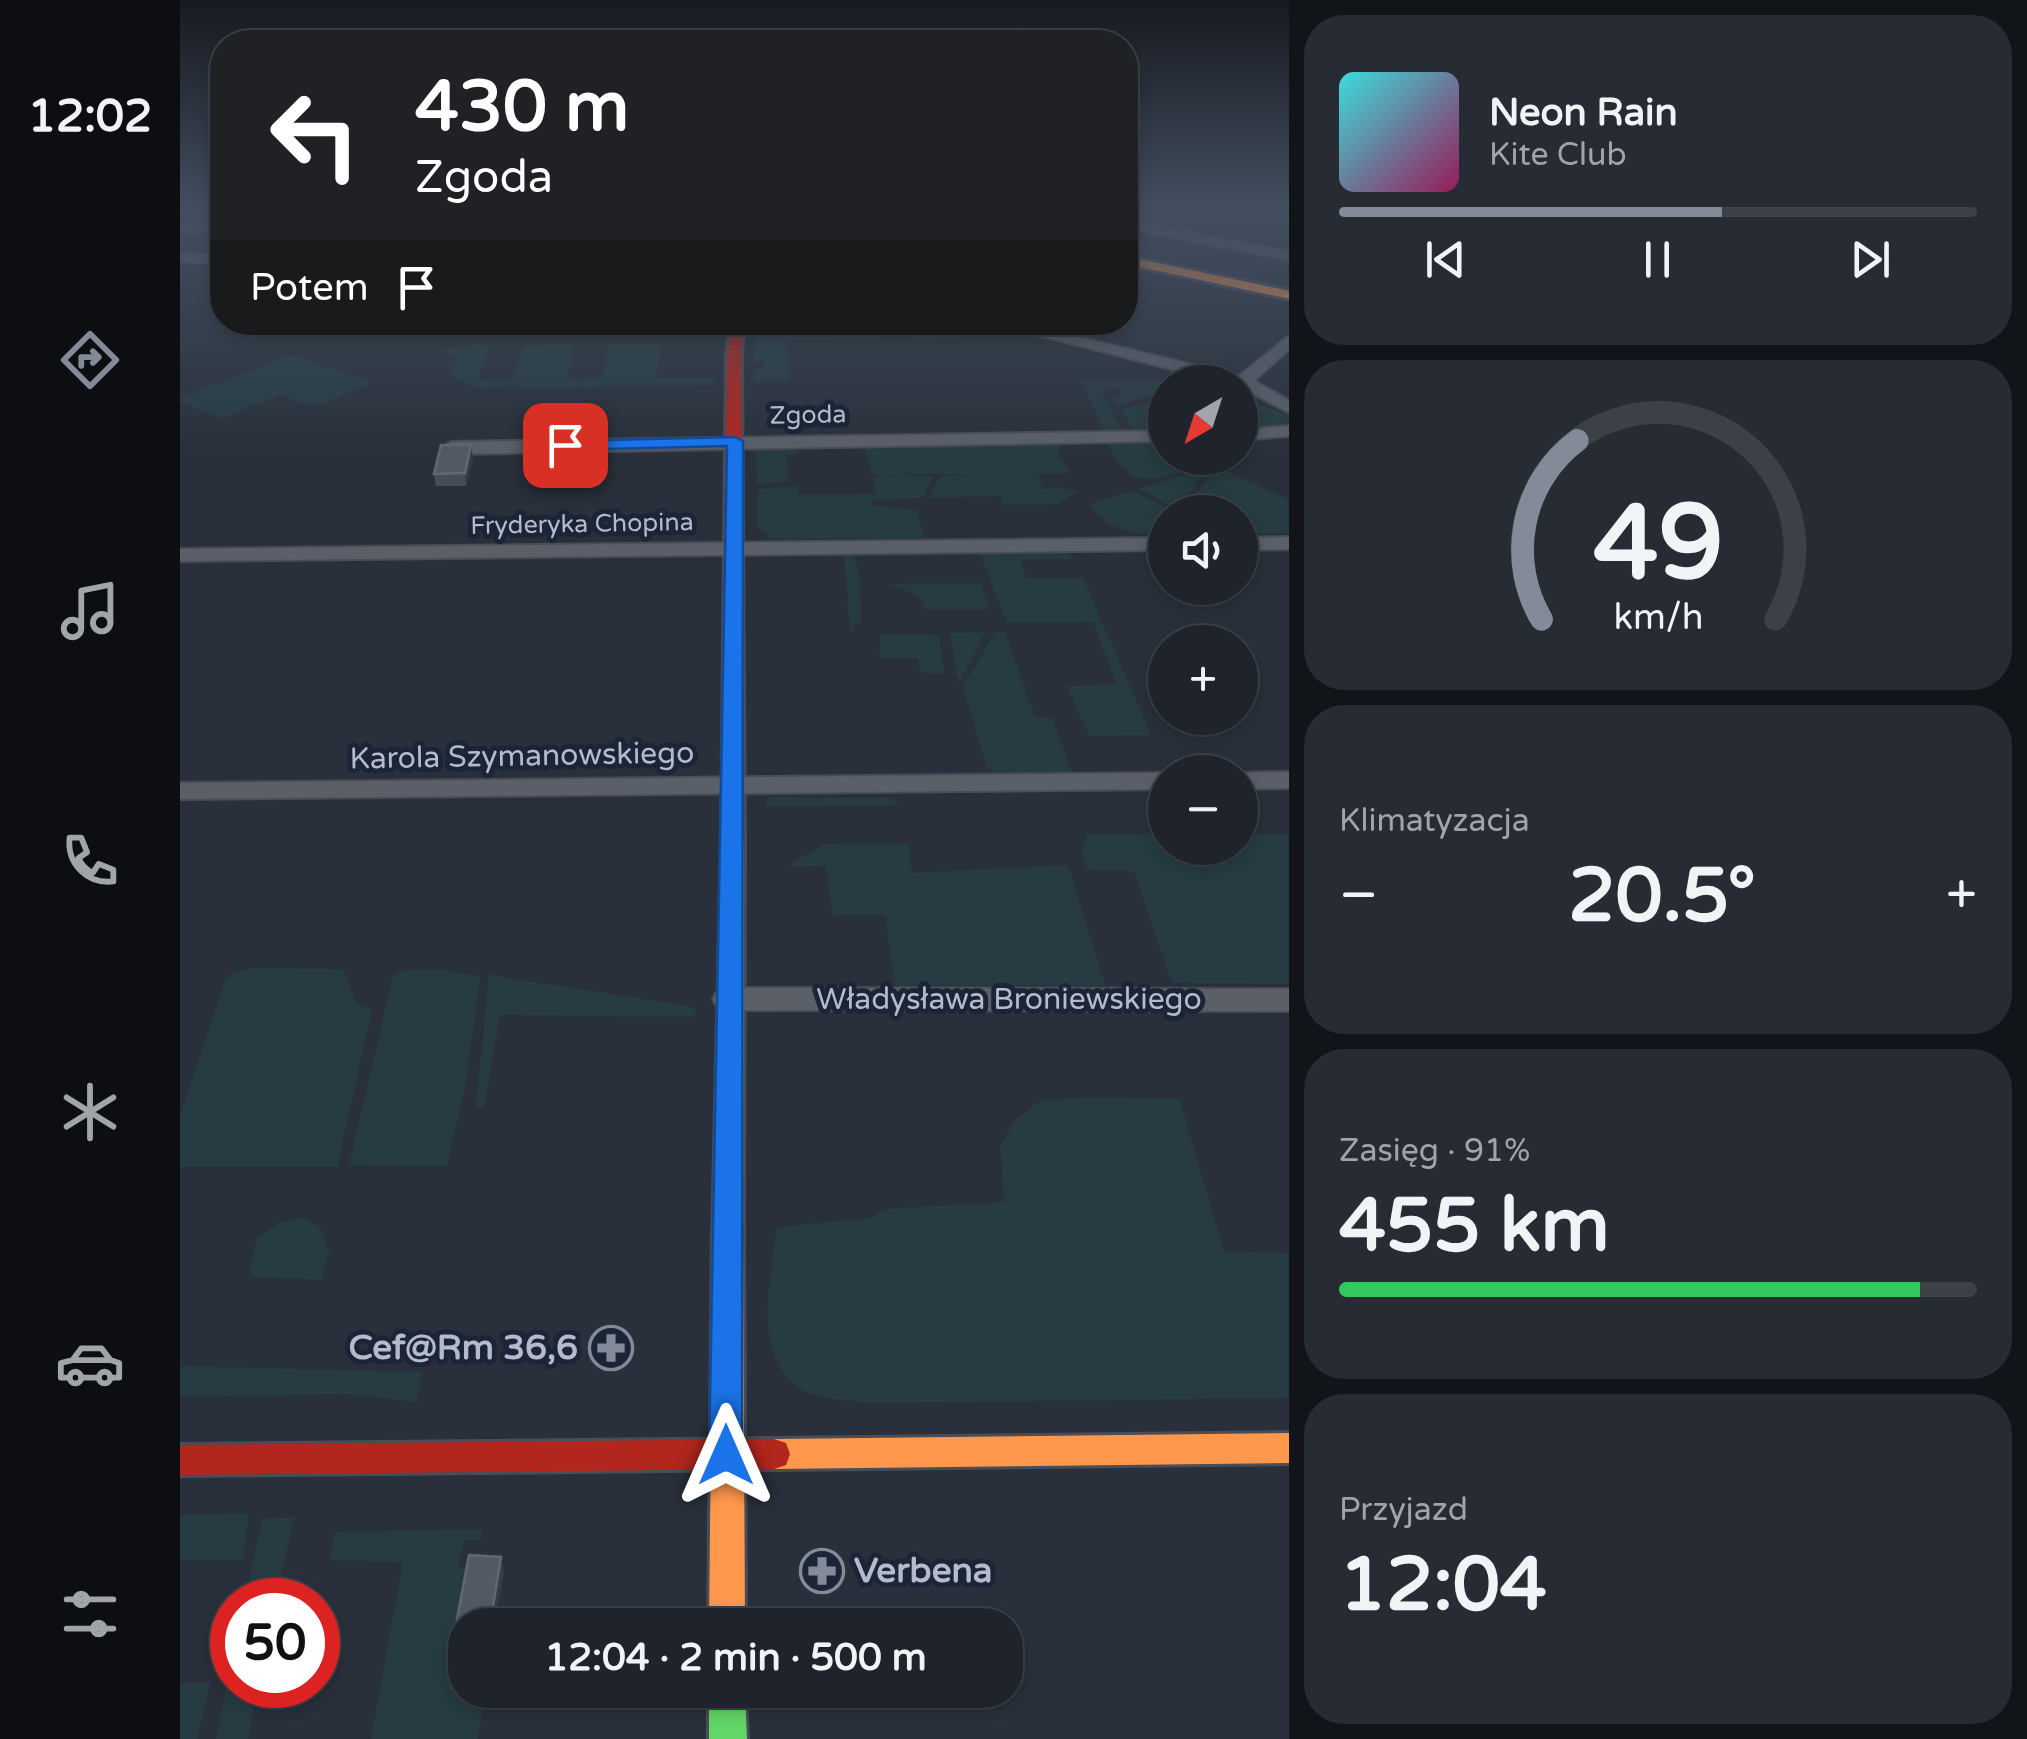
<!DOCTYPE html>
<html lang="pl">
<meta charset="utf-8">
<style>
:root{--surface:#1f242c;--page:#272c34;--text:#f1f3f6;--muted:#a1a4a9;--line:#3c4148;--accent:#838b99}
body{margin:0;font-family:"Varela Round",sans-serif;background:var(--page);color:var(--text);height:100vh;display:flex;flex-direction:column;font-size:38px;white-space:nowrap}
*{box-sizing:border-box;margin:0}
p{font-size:32px;color:var(--muted)}
.icon{flex:none;width:55px;height:55px;fill:none;stroke:currentColor;stroke-width:2;stroke-linecap:round;stroke-linejoin:round}
.map{position:relative;flex:1;overflow:hidden}
.details{display:flex;flex-direction:column;gap:15px;padding:15px;background:#111418;width:738px}
.details>*{flex:none}
.guide{position:absolute;left:30px;top:30px;width:928px;height:305px;border-radius:40px;box-shadow:0 5px 15px #0003,0 0 0 2px var(--line);background:#202124;color:#fff;overflow:hidden}
.needle{width:65px;rotate:219deg}
.controls{position:absolute;left:968px;top:365px;display:grid;gap:20px}
.controls a{display:grid;place-items:center;width:110px;height:110px;border-radius:50%;background:var(--surface);box-shadow:0 5px 15px #0003,0 0 0 2px var(--line);font-size:50px}
.speed{position:absolute;left:30px;top:1578px;display:flex;gap:20px;font-size:50px;font-weight:700;text-align:center}
.speed>*{display:grid;place-content:center;width:130px;height:130px;border-radius:50%;background:var(--surface);box-shadow:0 5px 15px #0003,0 0 0 2px var(--line);line-height:1}
.speed .limit{border:15px solid #d22;background:#fff;color:#111}
.pin{position:absolute;display:grid;place-items:center;width:85px;height:85px;color:#fff;margin:-42px;border-radius:20px;box-shadow:0 5px 15px #0006}
.me{position:absolute;width:110px;margin:-55px;rotate:0deg;stroke-linejoin:round;filter:drop-shadow(0 0 8px #0008)}
.turn{display:flex;align-items:center;gap:35px;height:210px;padding:0 40px;font-size:45px}
.turn .icon{width:130px;height:130px;stroke-width:2.5}
.turn b{display:block;font-size:70px;line-height:85px}
.then{display:flex;align-items:center;height:95px;padding:0 40px;background:#0003;gap:20px;font-size:38px}
.big{font-size:75px;font-weight:700;line-height:1.1}
.details .tile{flex:1;display:flex;flex-direction:column;justify-content:center;gap:15px;min-width:0;padding:0 35px;border-radius:40px;background:var(--page)}
.details .dial{align-items:center;gap:0}
.dial svg{height:260px;overflow:visible;fill:none;stroke:var(--line);stroke-width:7;stroke-linecap:round;text-anchor:middle}
.dial text{fill:var(--text);stroke:none}
.song{display:flex;align-items:center;gap:30px}
.cover{width:120px;height:120px;border-radius:15px;background:linear-gradient(135deg,hsl(180 70% 55%),hsl(330 70% 35%))}
.played{height:10px;border-radius:5px;background:linear-gradient(90deg,var(--accent) 60%,var(--line) 60%)}
.keys{display:flex;justify-content:space-around;direction:ltr}
.heat{display:flex;justify-content:space-between;align-items:center;font-size:55px;direction:ltr}
.charge{height:15px;border-radius:8px;background:linear-gradient(90deg,#34c759 91%,var(--line) 0)}
.trip{position:absolute;left:268px;top:1608px;width:575px;height:100px;border-radius:40px;background:var(--surface);box-shadow:0 5px 15px #0003,0 0 0 2px var(--line);font-weight:700;line-height:100px;text-align:center}
main{display:flex;flex:1;min-height:0}
.dock{display:flex;flex-direction:column;width:180px;justify-content:space-around;align-items:center;background:#0c0e12;color:var(--muted)}
.dock .icon{width:70px;height:70px}
.dock .active{color:var(--accent)}
.dock b{font-size:45px;color:var(--text)}
.map>svg:first-child{display:block}
.green{fill:#263c42}
.lines{fill:none;stroke-linecap:round;stroke-linejoin:round}
.street-casing{stroke:#484d57;stroke-width:4}
.fast-casing{stroke:#484d57;stroke-width:6}
.slow-casing{stroke:#484d57;stroke-width:6}
.jam-casing{stroke:#484d57;stroke-width:6}
.street{fill:#5b5f68;fill-rule:evenodd}
.fast{fill:#63d668;fill-rule:evenodd}
.slow{fill:#ff974d;fill-rule:evenodd}
.jam{fill:#b3261e;fill-rule:evenodd}
.wall{fill:#464c58}
.shaded-wall{fill:#363c47}
.building{fill:#525864;stroke:#616874;stroke-width:2.5}
.route{fill:#1a73e8;stroke:#114b97;stroke-width:2.5}
.labels{text-anchor:middle;dominant-baseline:central;stroke-width:10;stroke-linejoin:round;paint-order:stroke}
.far-street-label{font-size:25px;fill:#b4bccc;stroke:#1c2537}
.street-label{font-size:30px;fill:#b4bccc;stroke:#1c2537}
.near-poi-label{font-size:35px;font-weight:bold;fill:#b4bccc;stroke:#1c2537;text-anchor:end}
</style>
<main>
<nav class="dock">
<b>12:02</b>
<svg class="icon active" aria-label="directions" viewBox="0 0 24 24"><path d="M12 3l9 9-9 9-9-9zM9 14v-3h6M13 9l2 2-2 2"/></svg>
<svg class="icon" aria-label="music" viewBox="0 0 24 24"><path d="M9 18V5l10-2v13"/><circle cx="6" cy="18" r="3"/><circle cx="16" cy="16" r="3"/></svg>
<svg class="icon" aria-label="phone" viewBox="0 0 24 24"><path d="M5 4h4l2 5-3 2q2 4 5 5l2-3 5 2v4C11 20 4 13 5 4z"/></svg>
<svg class="icon" aria-label="climate" viewBox="0 0 24 24"><path d="M12 3v18M4 7l16 10M4 17L20 7"/></svg>
<svg class="icon" aria-label="car" viewBox="0 0 24 24"><path d="M5 17H2v-5l4-1 3-4h7l3 4 3 1v5h-3M9 17h6M6 11h13"/><circle cx="7" cy="17" r="2"/><circle cx="17" cy="17" r="2"/></svg>
<svg class="icon" aria-label="filters" viewBox="0 0 24 24"><path d="M4 7h16M4 17h16"/><circle cx="9" cy="7" r="2"/><circle cx="15" cy="17" r="2"/></svg>
</nav>
<div class="map">
<svg width="1110" height="1739" viewBox="0 0 1110 1739">
<rect width="100%" height="100%" fill="#29303b"/>
<g class="green">
<path d="M 977,212 L 1019,212 L 1109,223 L 1109,236 L 1029,221 L 1030,217 Z"/>
<path d="M 711,323 L 783,323 L 834,335 L 737,339 L 714,333 Z"/>
<path d="M 604,333 L 609,337 L 699,336 L 701,340 L 605,341 L 609,381 L 574,381 L 574,370 L 585,369 L 583,361 L 574,361 L 574,334 Z"/>
<path d="M 287,344 L 310,345 L 297,380 L 333,379 L 344,345 L 395,344 L 387,379 L 423,378 L 430,344 L 481,344 L 476,378 L 534,378 L 534,385 L 298,388 L 271,377 L 277,360 L 263,350 L 285,349 Z"/>
<path d="M 112,355 L 193,383 L 133,407 L 100,395 L 41,418 L 0,402 L 0,397 Z"/>
<path d="M 999,374 L 1025,381 L 985,382 L 985,392 L 937,405 L 932,396 L 944,395 L 941,388 L 920,389 L 942,431 L 924,430 L 901,381 L 995,381 Z"/>
<path d="M 985,397 L 985,428 L 955,431 L 942,410 Z"/>
<path d="M 1081,405 L 1109,416 L 1109,423 L 1089,429 L 1060,431 L 1062,410 Z"/>
<path d="M 985,443 L 985,458 L 1017,458 L 1028,463 C 985,477 951,497 928,444 Z"/>
<path d="M 883,444 L 877,452 L 890,473 L 692,475 L 684,448 Z"/>
<path d="M 618,448 L 619,453 L 607,454 L 608,481 L 577,484 L 576,450 Z"/>
<path d="M 1029,466 L 997,510 L 959,489 Z"/>
<path d="M 1036,466 L 1109,500 L 1109,533 L 1060,534 L 1060,512 L 1003,512 Z"/>
<path d="M 858,474 L 864,485 L 858,485 L 859,489 L 881,487 L 898,492 L 878,504 L 823,505 L 820,496 L 749,498 L 761,475 Z"/>
<path d="M 700,475 L 753,476 L 743,498 L 691,500 L 692,505 L 737,510 L 744,538 L 591,539 L 577,526 L 578,489 L 617,486 L 619,495 L 696,494 L 693,478 Z"/>
<path d="M 953,491 L 995,512 L 985,512 L 985,536 C 961,536 922,529 910,504 Z"/>
<path d="M 888,552 L 892,559 L 840,560 L 846,578 L 903,578 L 971,735 L 909,736 L 887,686 L 937,684 L 913,622 L 827,623 L 800,554 Z"/>
<path d="M 664,555 L 673,556 L 681,582 L 680,595 L 676,597 L 681,600 L 681,623 L 674,624 L 675,631 L 670,631 Z"/>
<path d="M 801,583 L 809,609 L 745,609 L 738,595 L 709,584 Z"/>
<path d="M 805,632 L 779,682 L 769,633 Z"/>
<path d="M 815,632 L 825,632 L 855,717 L 872,718 L 893,775 L 815,772 L 807,768 L 783,687 Z"/>
<path d="M 699,634 L 759,635 L 764,673 L 741,673 L 738,658 L 700,658 Z"/>
<path d="M 589,797 L 714,798 L 717,805 L 584,807 Z"/>
<path d="M 1060,806 L 1074,834 L 1109,834 L 1109,984 L 992,983 L 954,871 L 908,870 L 901,856 L 906,834 L 985,834 L 985,848 L 1060,848 Z"/>
<path d="M 728,843 L 732,873 L 888,865 L 925,985 L 715,985 L 705,915 L 653,915 L 646,866 L 607,867 L 644,844 Z"/>
<path d="M 73,968 L 163,969 L 177,1005 L 192,1009 L 157,1167 L 0,1167 L 0,1115 L 45,981 L 52,973 Z"/>
<path d="M 259,969 L 300,977 L 300,981 L 284,1092 L 267,1166 L 169,1165 L 213,976 L 225,970 Z"/>
<path d="M 309,975 L 509,1006 L 515,1009 L 516,1017 L 320,1015 L 304,1108 L 296,1106 Z"/>
<path d="M 910,1097 L 999,1099 L 1044,1251 L 1109,1253 L 1109,1398 L 690,1403 C 669,1400 639,1400 621,1389 C 569,1354 592,1278 597,1227 L 692,1218 L 704,1209 L 824,1202 L 820,1146 L 836,1119 L 860,1101 Z"/>
<path d="M 120,1217 L 141,1228 L 149,1254 L 141,1280 L 73,1277 L 70,1269 L 77,1238 L 97,1224 Z"/>
<path d="M 0,1366 L 242,1372 L 237,1402 L 164,1394 L 0,1397 Z"/>
<path d="M 69,1513 L 63,1560 L 0,1560 L 0,1515 Z"/>
<path d="M 114,1517 L 96,1600 L 65,1600 L 82,1519 Z"/>
<path d="M 303,1529 L 300,1540 L 284,1540 L 278,1567 L 286,1567 L 276,1643 L 285,1644 L 285,1690 L 306,1690 L 298,1739 L 191,1739 L 223,1562 L 150,1560 L 155,1532 Z"/>
<path d="M 52,1660 L 52,1685 L 79,1685 L 68,1739 L 36,1739 Z"/>
<path d="M 31,1682 L 17,1739 L 0,1739 L 0,1683 Z"/>
</g>
<g class="lines">
<defs>
<g id="street">
<path d="M 945,220 L 1110,252 L 1110,260 L 945,228 Z"/>
<path d="M 42,223 L 42,231 L 0,233 L 0,225 Z"/>
<path d="M 0,253 L 42,256 L 42,264 L 0,261 Z"/>
<path d="M 807,322 L 836,322 L 1059,376 L 1110,335 L 1110,348 L 1074,381 L 1110,401 L 1110,413 L 1060,387 L 1060,382 L 1042,382 Z"/>
<path d="M 1110,426 L 1110,436 L 1060,440 L 1060,430 Z"/>
<path d="M 985,431 L 985,441 L 271,454 L 262,448 L 271,442 Z"/>
<path d="M 1110,537 L 1110,549 L 1060,550 L 1060,538 Z"/>
<path d="M 985,538 L 985,550 L 0,561 L 0,549 Z"/>
<path d="M 1110,772 L 1110,788 L 1060,789 L 1060,773 Z"/>
<path d="M 985,773 L 985,789 L 0,799 L 0,783 Z"/>
<path d="M 548,988 L 1110,989 L 1110,1011 L 548,1010 L 537,1006 L 533,999 L 537,992 Z"/>
</g>
<g id="fast">
<path d="M 553,835 L 564,842 L 563,1238 L 558,1246 L 548,1250 L 538,1246 L 533,1238 L 542,842 Z"/>
<path d="M 529,1690 L 565,1690 L 567,1739 L 529,1739 Z"/>
</g>
<g id="slow">
<path d="M 945,256 L 1110,291 L 1110,299 L 945,264 Z"/>
<path d="M 548,1226 L 558,1230 L 563,1238 L 565,1625 L 529,1625 L 533,1238 L 538,1230 Z"/>
<path d="M 1110,1433 L 1110,1463 L 594,1469 L 582,1465 L 578,1454 L 582,1443 L 594,1439 Z"/>
</g>
<g id="jam">
<path d="M 552,322 L 564,322 L 561,354 L 564,842 L 553,849 L 542,842 L 547,354 Z"/>
<path d="M 594,1439 L 606,1443 L 610,1454 L 606,1465 L 594,1469 L 0,1475 L 0,1445 Z"/>
</g>
</defs>
<use href="#street" class="street-casing"/>
<use href="#fast" class="fast-casing"/>
<use href="#slow" class="slow-casing"/>
<use href="#jam" class="jam-casing"/>
<use href="#street" class="street"/>
<use href="#fast" class="fast"/>
<use href="#slow" class="slow"/>
<use href="#jam" class="jam"/>
</g>
<g class="wall">
<path d="M 632,322 L 690,322 L 689,327 L 633,328 Z"/>
<path d="M 291,445 L 293,457 L 286,486 L 256,486 L 254,474 Z"/>
<path d="M 321,1557 L 324,1572 L 285,1625 L 285,1640 L 280,1640 L 276,1625 Z"/>
</g>
<g class="shaded-wall">
<path d="M 291,445 L 293,457 L 286,486 L 285,473 Z"/>
<path d="M 321,1557 L 324,1572 L 315,1625 L 310,1625 Z"/>
</g>
<g class="building">
<path d="M 261,445 L 291,445 L 285,473 L 254,474 Z"/>
<path d="M 289,1555 L 321,1557 L 310,1625 L 276,1625 Z"/>
</g>
<linearGradient id="sky" x2="0" y2="1"><stop stop-color="#171a20"/><stop offset="0.46" stop-color="#434e60"/><stop offset="1" stop-color="#434e60" stop-opacity="0"/></linearGradient>
<rect width="1110" height="456" fill="url(#sky)"/>
<path class="route" d="M 555,437 L 563,441 L 562,1455 L 557,1466 L 546,1470 L 534,1466 L 529,1455 L 547,446 L 385,450 L 378,445 L 385,441 Z"/>
<defs>
<symbol id="pharmacy-ring" viewBox="-11 -11 22 22"><circle r="9.5" fill="#1c2537" stroke="#838b99" stroke-width="1.5"/><path d="M-2-6h4v4h4v4h-4v4h-4v-4h-4v-4h4Z" fill="#838b99"/></symbol>
</defs>
<g fill-rule="evenodd">
<use href="#pharmacy-ring" x="406" y="1323" width="50" height="50"/>
<use href="#pharmacy-ring" x="617" y="1546" width="50" height="50"/>
</g>
<g class="labels">
<g class="far-street-label">
<text transform="translate(628 415) rotate(-1)">Zgoda</text>
<text transform="translate(402 524) rotate(-1)">Fryderyka Chopina</text>
</g>
<g class="street-label">
<text transform="translate(342 756) rotate(-1)">Karola Szymanowskiego</text>
<text x="829" y="999">Władysława Broniewskiego</text>
</g>
<g class="near-poi-label">
<text x="398" y="1348">Cef@Rm 36,6</text>
<text x="674" y="1571" text-anchor="start">Verbena</text>
</g>
</g>
</svg>
<div class="controls">
<a><svg class="needle" viewBox="-14 -14 28 28"><path d="M0-13l5 13h-10z" fill="#e53935"/><path d="M0 13l5-13h-10z" fill="#a1a4a9"/></svg></a>
<a><svg class="icon" aria-label="sound" viewBox="0 0 24 24"><path d="M4 9h4l5-4v14l-5-4H4zM17 9q2 3 0 6"/></svg></a>
<a>+</a>
<a>−</a>
</div>
<div class="speed"><div class="limit">50</div></div>
<div class="pin" style="left:385px;top:445px;background:#d93025"><svg class="icon" aria-label="arrive" viewBox="0 0 24 24"><path d="M6 21V4h12l-3 4 3 4H6"/></svg></div>
<svg class="me" style="left:546px;top:1455px" viewBox="-20 -20 40 40"><path d="M0-17L14 15 0 8-14 15z" fill="#1a73e8" stroke="#fff" stroke-width="4"/></svg>
<div class="trip">12:04 · 2 min · 500 m</div>
<div class="guide">
<div class="turn"><svg class="icon" aria-label="left" viewBox="0 0 24 24"><path d="M17 20v-9H6M10 6l-5 5 5 5"/></svg><div><b>430 m</b>Zgoda</div></div>
<div class="then">Potem<svg class="icon" aria-label="arrive" viewBox="0 0 24 24"><path d="M6 21V4h12l-3 4 3 4H6"/></svg></div>
</div>
</div>
<section class="details">
<div class="tile">
<div class="song"><i class="cover"></i><div><b>Neon Rain</b><p>Kite Club</p></div></div>
<div class="played"></div>
<div class="keys"><svg class="icon" aria-label="previous" viewBox="0 0 24 24"><path d="M18 5L8 12l10 7zM5 5v14"/></svg><svg class="icon" aria-label="pause" viewBox="0 0 24 24"><path d="M8 5v14M16 5v14"/></svg><svg class="icon" aria-label="next" viewBox="0 0 24 24"><path d="M6 5l10 7-10 7zM19 5v14"/></svg></div>
</div>
<div class="tile dial"><svg viewBox="0 0 100 80">
<path d="M14 69A42 42 0 1 1 86 69"/>
<path d="M14 69A42 42 0 0 1 25 14" stroke="#838b99"/>
<text x="50" y="56" font-size="32" font-weight="700">49</text>
<text x="50" y="72" font-size="11">km/h</text>
</svg></div>
<div class="tile"><p>Klimatyzacja</p>
<div class="heat"><a>−</a><b class="big">20.5°</b><a>+</a></div>
</div>
<div class="tile"><p>Zasięg · 91%</p><b class="big">455 km</b><div class="charge"></div></div>
<div class="tile"><p>Przyjazd</p><b class="big">12:04</b></div>
</section>
</main>
